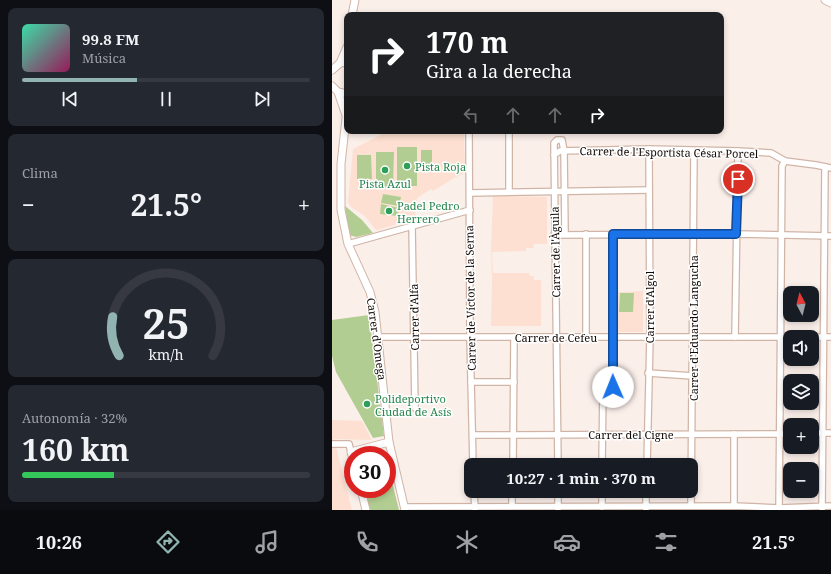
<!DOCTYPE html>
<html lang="es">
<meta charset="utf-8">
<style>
:root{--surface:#171b24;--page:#242831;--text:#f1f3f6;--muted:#9ea1a6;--line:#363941;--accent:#91b4b1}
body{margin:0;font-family:"Noto Serif",serif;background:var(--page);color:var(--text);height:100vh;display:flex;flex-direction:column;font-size:15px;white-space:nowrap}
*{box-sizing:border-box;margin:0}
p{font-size:13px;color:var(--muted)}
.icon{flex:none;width:22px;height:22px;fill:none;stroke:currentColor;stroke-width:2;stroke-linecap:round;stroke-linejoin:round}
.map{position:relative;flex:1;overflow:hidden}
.panel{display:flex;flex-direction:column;gap:8px;padding:8px;background:#0d0f14;width:332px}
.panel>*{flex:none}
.banner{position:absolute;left:12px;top:12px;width:380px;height:122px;border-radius:8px;box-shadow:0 2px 6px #0003;background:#202124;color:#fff;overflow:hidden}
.needle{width:26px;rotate:353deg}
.tools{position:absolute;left:451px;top:286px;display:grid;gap:8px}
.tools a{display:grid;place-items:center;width:36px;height:36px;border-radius:8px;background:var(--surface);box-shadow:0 2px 6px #0003;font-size:20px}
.speed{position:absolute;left:12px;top:446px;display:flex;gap:8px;font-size:20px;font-weight:700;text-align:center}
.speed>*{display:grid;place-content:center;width:52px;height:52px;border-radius:50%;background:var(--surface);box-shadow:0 2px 6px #0003;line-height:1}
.speed .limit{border:6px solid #d22;background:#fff;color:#111}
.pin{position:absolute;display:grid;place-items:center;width:34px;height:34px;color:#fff;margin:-17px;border:2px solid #fff;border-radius:50%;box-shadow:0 1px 4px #0007}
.me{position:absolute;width:44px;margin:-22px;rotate:359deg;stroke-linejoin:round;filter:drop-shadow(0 0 3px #0008)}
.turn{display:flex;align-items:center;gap:14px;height:84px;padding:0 16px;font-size:18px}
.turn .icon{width:52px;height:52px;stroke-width:2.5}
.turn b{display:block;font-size:28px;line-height:34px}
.lanes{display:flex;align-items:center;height:38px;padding:0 16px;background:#0003;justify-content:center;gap:20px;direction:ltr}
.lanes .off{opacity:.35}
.big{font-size:30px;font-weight:700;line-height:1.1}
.panel .card{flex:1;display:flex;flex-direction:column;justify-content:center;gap:6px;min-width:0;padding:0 14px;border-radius:8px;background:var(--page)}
.panel .dial{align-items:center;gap:0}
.dial svg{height:104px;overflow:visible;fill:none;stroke:var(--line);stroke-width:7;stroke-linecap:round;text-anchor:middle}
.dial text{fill:var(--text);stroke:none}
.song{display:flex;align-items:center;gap:12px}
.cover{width:48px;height:48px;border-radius:6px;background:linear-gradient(135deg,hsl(160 70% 55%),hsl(330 70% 35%))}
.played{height:4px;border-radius:2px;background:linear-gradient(90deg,var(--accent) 40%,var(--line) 40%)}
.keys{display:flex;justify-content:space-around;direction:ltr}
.heat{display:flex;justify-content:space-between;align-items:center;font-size:22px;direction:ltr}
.charge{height:6px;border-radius:3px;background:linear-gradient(90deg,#34c759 32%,var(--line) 0)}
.trip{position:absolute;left:132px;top:458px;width:234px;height:40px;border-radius:8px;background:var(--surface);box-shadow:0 2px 6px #0003;font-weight:700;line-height:40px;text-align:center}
.tabs{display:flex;height:64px;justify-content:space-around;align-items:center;background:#090b0e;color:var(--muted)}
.tabs .icon{width:28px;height:28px}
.tabs .on{color:var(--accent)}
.tabs b{font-size:18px;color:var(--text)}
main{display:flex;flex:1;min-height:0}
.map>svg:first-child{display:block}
.built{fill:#fde0d1}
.green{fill:#b2cd91}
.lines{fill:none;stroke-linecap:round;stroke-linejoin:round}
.minor-casing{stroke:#d0b5a7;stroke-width:8}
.tertiary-casing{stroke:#d0b5a7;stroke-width:9}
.minor{stroke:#fff;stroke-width:5.5}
.tertiary{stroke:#fff;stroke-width:7}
.route-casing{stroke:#114b97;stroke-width:10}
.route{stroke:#1a73e8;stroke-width:7}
.leisure-dot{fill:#2e9e5b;stroke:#fff;stroke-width:1.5}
.labels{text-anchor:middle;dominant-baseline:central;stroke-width:3;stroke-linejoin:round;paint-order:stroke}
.street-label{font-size:11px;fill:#120905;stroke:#fff}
.leisure-label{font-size:11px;fill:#27864d;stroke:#fff;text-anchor:start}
</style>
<main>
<section class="panel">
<div class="card">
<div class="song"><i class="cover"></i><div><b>99.8 FM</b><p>Música</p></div></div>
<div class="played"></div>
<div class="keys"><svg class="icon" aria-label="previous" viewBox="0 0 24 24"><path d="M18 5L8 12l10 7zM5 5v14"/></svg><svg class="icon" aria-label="pause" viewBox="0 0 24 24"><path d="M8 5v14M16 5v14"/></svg><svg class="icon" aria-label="next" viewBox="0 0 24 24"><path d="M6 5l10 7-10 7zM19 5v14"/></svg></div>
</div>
<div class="card"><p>Clima</p>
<div class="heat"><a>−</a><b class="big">21.5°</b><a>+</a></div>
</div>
<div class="card dial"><svg viewBox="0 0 100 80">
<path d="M14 69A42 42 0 1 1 86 69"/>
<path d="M14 69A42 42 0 0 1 9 39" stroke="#91b4b1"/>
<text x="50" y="56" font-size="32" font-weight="700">25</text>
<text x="50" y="72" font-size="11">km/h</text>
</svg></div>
<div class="card"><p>Autonomía · 32%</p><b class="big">160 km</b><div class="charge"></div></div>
</section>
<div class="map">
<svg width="499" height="510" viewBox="0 0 499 510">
<rect width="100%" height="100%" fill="#fbefea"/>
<g class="built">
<path d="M 56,131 L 132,131 L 133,173 L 122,178 L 101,191 L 99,189 L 85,198 L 83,219 L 45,230 L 43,229 L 33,216 L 19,207 L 16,202 L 21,149 Z"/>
<path d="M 161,196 L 215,197 L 215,244 L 201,244 L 202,248 L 194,248 L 194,251 L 160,252 L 161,273 L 197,273 L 198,276 L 202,276 L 202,280 L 209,280 L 209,326 L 159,326 L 160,280 L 159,250 Z"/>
<path d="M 311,291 L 311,332 L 286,332 L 286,292 Z"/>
<path d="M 0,420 L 30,421 L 40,440 L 2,439 L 20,510 L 0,510 Z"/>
</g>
<g class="green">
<rect x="65" y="147" width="20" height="39"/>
<rect x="89" y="150" width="11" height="18"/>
<path d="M 44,152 L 62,152 L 61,187 L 44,188 Z"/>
<path d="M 25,155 L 39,155 L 40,179 L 25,179 Z"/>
<path d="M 51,194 L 69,197 L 67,206 L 49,203 Z"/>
<path d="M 49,204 L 67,208 L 66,216 L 48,214 Z"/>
<path d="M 13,206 L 30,220 L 41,233 L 24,237 L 17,235 Z"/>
<path d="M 288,293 L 302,293 L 301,312 L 287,312 Z"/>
<path d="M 37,315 L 52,436 L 41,438 L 4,372 L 0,356 L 0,320 Z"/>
<path d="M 55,462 L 67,510 L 38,510 L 33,489 L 55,489 Z"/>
</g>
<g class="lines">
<defs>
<g id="minor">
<path d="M 137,131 L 138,338 L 141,465"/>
<path d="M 177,131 L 177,192"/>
<path d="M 222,155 L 228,151 L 317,149 L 406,151 L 439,153 L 453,161 L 484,165 L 499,168"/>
<path d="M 138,193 L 317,190"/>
<path d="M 80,226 L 83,408"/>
<path d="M 222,235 L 404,234 L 499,236"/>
<path d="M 16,244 L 138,210"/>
<path d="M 46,337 L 499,337"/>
<path d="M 254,337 L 254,234"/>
<path d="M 403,337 L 406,151"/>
<path d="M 316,373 L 361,376"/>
<path d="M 139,382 L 182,382"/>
<path d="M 480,433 L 499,433"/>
<path d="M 141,435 L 458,434"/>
<path d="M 0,444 L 17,444 L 19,452"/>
<path d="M 181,465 L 182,337"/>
<path d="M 226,465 L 222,143 L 225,140 L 230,140 L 232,151 L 233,233"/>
<path d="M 270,465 L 271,387 L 281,387 L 281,234"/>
<path d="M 315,465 L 318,337 L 317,149"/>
<path d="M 142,491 L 143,510"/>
<path d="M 180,506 L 180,491"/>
<path d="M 359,506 L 362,151"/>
<path d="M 402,506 L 402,434"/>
<path d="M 73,507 L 402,506 L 447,508 L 499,506"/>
<path d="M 270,507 L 270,491"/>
<path d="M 226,509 L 226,491"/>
<path d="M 314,510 L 314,491"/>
<path d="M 447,510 L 450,166 L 453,161"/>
<path d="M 490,510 L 493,167"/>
</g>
<g id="tertiary">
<path d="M 493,0 L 499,3"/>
<path d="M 20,15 L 23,0"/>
<path d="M 8,63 L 15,47"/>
<path d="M 0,70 L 8,63 L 15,62"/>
<path d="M 0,86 L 6,92 L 15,94"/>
<path d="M 6,92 L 14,115"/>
<path d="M 15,109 L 9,164 L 9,210 L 16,244 L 38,292 L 43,312 L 57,442 L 73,510"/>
<path d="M 21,459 L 19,452 L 57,442"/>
<path d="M 29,489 L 34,510"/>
</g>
</defs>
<use href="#minor" class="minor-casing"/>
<use href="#tertiary" class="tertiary-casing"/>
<use href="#minor" class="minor"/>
<use href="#tertiary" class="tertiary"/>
</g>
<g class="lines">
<defs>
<path id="route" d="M 281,387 L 281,234 L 404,234 L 406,179"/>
</defs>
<use href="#route" class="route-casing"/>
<use href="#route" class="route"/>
</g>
<g class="leisure-dot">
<circle cx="75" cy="166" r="4"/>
<circle cx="53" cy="170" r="4"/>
<circle cx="57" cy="211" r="4"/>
<circle cx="35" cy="404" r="4"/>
</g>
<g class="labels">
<g class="street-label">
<text transform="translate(337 152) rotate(1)">Carrer de l'Esportista César Porcel</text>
<text transform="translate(223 252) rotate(-91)">Carrer de l'Àguila</text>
<text transform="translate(138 298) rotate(-91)">Carrer de Víctor de la Serna</text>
<text transform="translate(317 307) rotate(-90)">Carrer d'Algol</text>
<text transform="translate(82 317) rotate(-91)">Carrer d'Alfa</text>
<text transform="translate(361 328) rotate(-90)">Carrer d'Eduardo Langucha</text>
<text x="224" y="337">Carrer de Cefeu</text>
<text transform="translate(45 339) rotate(82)">Carrer d'Omega</text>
<text x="299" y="434">Carrer del Cigne</text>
</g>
<g class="leisure-label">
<text x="83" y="166">Pista Roja</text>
<text x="53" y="183" text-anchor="middle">Pista Azul</text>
<text x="65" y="205">Padel Pedro<tspan x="65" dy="13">Herrero</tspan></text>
<text x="43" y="398">Polideportivo<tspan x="43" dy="13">Ciudad de Asís</tspan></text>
</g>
</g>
</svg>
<div class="tools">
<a><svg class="needle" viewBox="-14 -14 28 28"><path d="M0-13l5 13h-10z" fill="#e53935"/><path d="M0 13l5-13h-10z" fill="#9ea1a6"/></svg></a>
<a><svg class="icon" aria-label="sound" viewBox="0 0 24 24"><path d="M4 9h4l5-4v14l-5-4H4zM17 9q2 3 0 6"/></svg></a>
<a><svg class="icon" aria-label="layers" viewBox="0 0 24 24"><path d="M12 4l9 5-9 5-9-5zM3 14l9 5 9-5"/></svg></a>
<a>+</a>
<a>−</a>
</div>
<div class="speed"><div class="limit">30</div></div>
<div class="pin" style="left:406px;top:179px;background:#d93025"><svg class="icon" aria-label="arrive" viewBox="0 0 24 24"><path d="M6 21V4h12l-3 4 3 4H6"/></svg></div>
<svg class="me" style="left:281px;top:387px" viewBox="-20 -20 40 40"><circle r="19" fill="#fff"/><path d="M0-13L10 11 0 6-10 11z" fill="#1a73e8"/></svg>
<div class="trip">10:27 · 1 min · 370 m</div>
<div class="banner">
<div class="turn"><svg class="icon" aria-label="right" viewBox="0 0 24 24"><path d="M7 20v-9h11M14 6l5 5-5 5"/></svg><div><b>170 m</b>Gira a la derecha</div></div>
<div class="lanes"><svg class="icon off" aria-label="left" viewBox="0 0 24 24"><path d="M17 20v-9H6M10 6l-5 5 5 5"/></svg><svg class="icon off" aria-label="ahead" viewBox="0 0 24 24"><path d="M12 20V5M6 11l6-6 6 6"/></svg><svg class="icon off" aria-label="ahead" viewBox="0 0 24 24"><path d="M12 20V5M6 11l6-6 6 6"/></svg><svg class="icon" aria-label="right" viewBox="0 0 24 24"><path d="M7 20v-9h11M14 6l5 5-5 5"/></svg></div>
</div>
</div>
</main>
<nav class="tabs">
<b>10:26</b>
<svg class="icon on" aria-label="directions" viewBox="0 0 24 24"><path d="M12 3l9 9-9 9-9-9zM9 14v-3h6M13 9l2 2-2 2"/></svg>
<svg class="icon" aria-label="music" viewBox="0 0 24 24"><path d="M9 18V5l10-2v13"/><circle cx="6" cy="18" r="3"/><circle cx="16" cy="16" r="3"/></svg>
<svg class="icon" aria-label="phone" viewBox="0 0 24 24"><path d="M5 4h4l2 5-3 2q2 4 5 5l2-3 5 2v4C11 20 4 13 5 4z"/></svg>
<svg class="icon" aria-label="climate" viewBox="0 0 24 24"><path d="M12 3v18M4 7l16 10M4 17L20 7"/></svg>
<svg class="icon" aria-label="car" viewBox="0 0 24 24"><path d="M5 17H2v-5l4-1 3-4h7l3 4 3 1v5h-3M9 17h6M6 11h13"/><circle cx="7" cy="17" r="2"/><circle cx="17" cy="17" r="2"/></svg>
<svg class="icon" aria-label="filters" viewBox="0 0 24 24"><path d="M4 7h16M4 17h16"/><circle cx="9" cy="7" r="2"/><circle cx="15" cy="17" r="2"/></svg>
<b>21.5°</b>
</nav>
